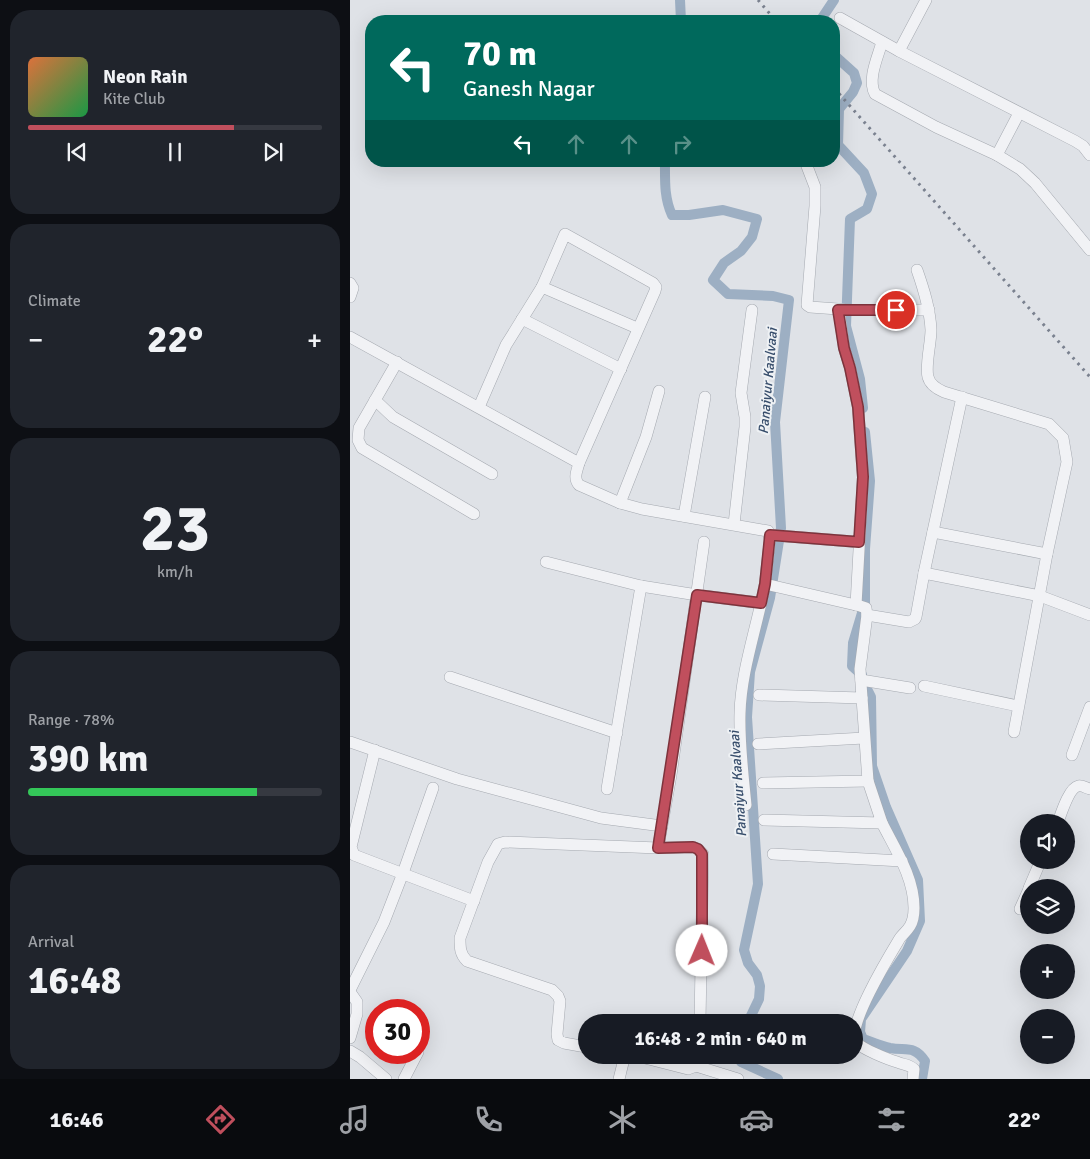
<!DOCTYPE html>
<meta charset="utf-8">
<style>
:root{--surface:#171b24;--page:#20242c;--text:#f1f3f6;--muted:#9ea1a6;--line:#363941;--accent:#c04f5d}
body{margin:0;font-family:Signika,sans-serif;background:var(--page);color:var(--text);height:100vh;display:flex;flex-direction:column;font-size:19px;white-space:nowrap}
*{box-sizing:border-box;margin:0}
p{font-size:16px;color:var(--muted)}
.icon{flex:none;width:28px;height:28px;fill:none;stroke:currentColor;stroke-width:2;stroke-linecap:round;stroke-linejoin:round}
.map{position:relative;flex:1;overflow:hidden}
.side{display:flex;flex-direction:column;gap:10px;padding:10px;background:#0d0f14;width:350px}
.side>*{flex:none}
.hud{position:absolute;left:15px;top:15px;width:475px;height:152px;border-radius:20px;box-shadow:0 5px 20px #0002;background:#00695c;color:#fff;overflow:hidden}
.buttons{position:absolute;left:670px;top:814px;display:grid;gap:10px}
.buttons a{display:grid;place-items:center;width:55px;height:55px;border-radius:50%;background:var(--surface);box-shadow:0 5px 20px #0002;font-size:25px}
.speed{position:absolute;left:15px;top:999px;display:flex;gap:10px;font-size:25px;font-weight:700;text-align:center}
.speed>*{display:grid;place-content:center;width:65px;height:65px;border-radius:50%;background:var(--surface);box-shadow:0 5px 20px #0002;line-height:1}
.speed .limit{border:8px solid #d22;background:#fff;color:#111}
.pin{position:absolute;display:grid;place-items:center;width:42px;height:42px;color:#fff;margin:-21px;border:2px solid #fff;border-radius:50%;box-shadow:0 1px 5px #0007}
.me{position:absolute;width:55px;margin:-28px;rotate:1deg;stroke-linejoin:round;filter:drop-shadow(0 0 4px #0008)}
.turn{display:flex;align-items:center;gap:18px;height:105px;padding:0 15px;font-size:22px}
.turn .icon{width:65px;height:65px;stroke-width:2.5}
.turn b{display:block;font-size:35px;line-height:42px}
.lanes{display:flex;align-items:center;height:48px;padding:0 15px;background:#0003;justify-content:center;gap:25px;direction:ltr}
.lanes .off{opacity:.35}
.big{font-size:38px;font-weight:700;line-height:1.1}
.side .widget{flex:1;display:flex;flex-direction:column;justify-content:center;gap:8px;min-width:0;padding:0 18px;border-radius:20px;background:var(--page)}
.side .dial{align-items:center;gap:0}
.dial b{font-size:65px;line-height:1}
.song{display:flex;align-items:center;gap:15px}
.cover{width:60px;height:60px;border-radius:8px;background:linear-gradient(135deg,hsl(20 70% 55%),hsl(140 70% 35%))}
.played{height:5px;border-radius:2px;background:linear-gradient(90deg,var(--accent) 70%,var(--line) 70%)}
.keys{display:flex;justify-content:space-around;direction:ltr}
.heat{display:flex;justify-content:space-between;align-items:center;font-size:28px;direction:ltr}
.charge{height:8px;border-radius:4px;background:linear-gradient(90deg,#34c759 78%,var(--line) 0)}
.trip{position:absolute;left:228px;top:1014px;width:285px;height:50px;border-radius:25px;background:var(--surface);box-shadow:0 5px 20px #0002;font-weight:700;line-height:50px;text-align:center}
.dock{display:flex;height:80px;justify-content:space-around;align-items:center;background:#090b0e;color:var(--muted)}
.dock .icon{width:35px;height:35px}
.dock .on{color:var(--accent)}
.dock b{font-size:22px;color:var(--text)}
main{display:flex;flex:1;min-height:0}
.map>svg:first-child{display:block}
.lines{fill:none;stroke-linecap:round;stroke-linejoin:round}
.canal{stroke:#9dafc3;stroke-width:10}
.street-casing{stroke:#a5a9b0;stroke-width:12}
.street{stroke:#f1f2f5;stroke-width:11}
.rail{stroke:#7a818f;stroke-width:3;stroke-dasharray:2.5 5;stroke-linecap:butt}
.route-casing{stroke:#7d333c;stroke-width:12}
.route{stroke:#c04f5d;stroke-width:9}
.labels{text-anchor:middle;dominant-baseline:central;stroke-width:4;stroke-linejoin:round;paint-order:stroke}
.water-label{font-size:14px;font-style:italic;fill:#384e6c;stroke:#eef1f4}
</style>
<main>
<section class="side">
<div class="widget">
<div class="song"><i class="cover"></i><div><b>Neon Rain</b><p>Kite Club</p></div></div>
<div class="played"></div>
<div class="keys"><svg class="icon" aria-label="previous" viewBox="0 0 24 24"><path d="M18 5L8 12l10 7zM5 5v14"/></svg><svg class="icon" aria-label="pause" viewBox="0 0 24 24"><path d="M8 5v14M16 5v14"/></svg><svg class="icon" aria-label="next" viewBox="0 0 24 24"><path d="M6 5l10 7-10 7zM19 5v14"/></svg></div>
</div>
<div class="widget"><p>Climate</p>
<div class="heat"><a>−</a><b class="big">22°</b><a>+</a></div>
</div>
<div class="widget dial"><b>23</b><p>km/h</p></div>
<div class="widget"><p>Range · 78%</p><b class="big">390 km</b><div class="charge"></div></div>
<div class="widget"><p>Arrival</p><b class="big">16:48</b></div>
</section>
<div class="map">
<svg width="740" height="1079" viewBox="0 0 740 1079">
<rect width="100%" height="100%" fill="#dfe2e7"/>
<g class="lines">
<g class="canal">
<path d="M 330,0 L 331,21"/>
<path d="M 470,21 L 484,0"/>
<path d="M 484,55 L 504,73 L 507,83 L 503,92 L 489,109 L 488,145 L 514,173 L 522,194 L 517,209 L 500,219 L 496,326 L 510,379 L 513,408"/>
<path d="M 315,161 C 315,180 314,198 322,215 L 339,215 L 373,210 L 407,219 L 402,237 L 391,251 L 374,263 L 363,280 L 378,294 L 423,296 L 439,300 L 425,422 L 431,528 L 420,598 L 400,672 L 397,717 L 408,884 L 394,950 L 398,963 L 407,975 L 410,986 L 409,999 L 398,1022"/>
<path d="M 512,675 L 502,666 L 503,643 L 515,603 L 515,549 L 520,481 L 515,432"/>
<path d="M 517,689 L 521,697 L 522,766 L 536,807 L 568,880 L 570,921 L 557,951 L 511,1019 L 510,1032 L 513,1039 C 522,1042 531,1046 540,1048 C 556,1051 564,1045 575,1061 L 572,1079"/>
<path d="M 390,1055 L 391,1062 L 428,1079"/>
</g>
<defs>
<g id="street">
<path d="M 490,18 L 549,51 L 725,141 L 733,146 L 740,155"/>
<path d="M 532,42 C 528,57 517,79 525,94 L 586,127 L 647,155"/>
<path d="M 549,51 L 576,0"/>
<path d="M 669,113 L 647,155 L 670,169 L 685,183 L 740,250"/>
<path d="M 455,161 L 465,187 L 465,206 L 457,305 L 460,307 L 502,310 L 579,310"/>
<path d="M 567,270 C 574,290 580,309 581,330 C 581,343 575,366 578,377 C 580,385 587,389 594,392 L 699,424 L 713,438 L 717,462 L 697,554 L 664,732"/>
<path d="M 0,283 L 3,288 L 0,297"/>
<path d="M 192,287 L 215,234 L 303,283 L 306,287 L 305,291 L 229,463 C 227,471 223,478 229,485 L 270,503 L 292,509 L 418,531 L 420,539 L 415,584"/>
<path d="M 489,310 L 494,348 L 500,367 L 508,407 L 513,477 L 506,605"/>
<path d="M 172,319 L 271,369"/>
<path d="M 0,337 L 229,463"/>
<path d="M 47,362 L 9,428 L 8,440 L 12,448 L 124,514"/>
<path d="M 25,400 L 43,417 L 142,474"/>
<path d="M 129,407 L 156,345 L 192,287 L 287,328"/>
<path d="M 270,503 L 296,437 L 309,391"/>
<path d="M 334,516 L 355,397"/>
<path d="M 384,524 L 395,427 L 395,417 L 391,393 L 402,310"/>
<path d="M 583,532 L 697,554"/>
<path d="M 420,535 L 509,542"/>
<path d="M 196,562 L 291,586 L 347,595 L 411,603 L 415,584 L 510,606 L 516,608 L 517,615 L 559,622 L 565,619 L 566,617 L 574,573 L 690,596 L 740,615"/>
<path d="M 574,573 L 612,397"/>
<path d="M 100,677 L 267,733"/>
<path d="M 511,680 L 560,688"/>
<path d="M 574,686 L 668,706"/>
<path d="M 409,695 L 512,698 L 510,669 L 517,615"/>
<path d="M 0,742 L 107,779 L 251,818 L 312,826"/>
<path d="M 408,744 L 514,738"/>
<path d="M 25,750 L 1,847 L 4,855 L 124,901"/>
<path d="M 722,755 L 740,707"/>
<path d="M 413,783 L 518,781 L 512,698"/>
<path d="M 257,789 L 291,586"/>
<path d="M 396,805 C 393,774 389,743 390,713 C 391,676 403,639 411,603"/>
<path d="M 414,820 L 532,823 L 518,781"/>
<path d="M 708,822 C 711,814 719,788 728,786 C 732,785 736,788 740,789"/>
<path d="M 532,823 C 545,849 564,877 564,908 C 564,914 563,921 560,926 C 557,931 553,934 550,938 C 541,953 495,1028 506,1042 C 512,1049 537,1059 547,1062 C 554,1065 558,1064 564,1069 L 563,1079"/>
<path d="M 423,854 L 552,861"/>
<path d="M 679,888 L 691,860"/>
<path d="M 670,909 L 679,889"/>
<path d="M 0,990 L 34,922 L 53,873 L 83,788"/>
<path d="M 0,992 L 7,1002 L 7,1014 L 0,1038"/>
<path d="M 350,1022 L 353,854 L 348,849 L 343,847 L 308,848 L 321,775 L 354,542"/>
<path d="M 236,1047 L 214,1043 L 208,1040 L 207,1034 L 210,1001 L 208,996 L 202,990 L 117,961 C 110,954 110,948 110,938 L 138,862 L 148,844 L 155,842 L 308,848"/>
<path d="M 0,1051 L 10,1057 L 36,1079"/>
<path d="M 283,1055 L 338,1069 L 346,1066 L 348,1055"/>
<path d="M 346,1066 L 388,1079"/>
<path d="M 54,1079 L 68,1052"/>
<path d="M 269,1079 L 275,1055"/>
</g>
</defs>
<use href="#street" class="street-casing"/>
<use href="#street" class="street"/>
<g class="rail">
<path d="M 408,0 L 426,21"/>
<path d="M 484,88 L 740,377"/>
</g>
</g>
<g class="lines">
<defs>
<path id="route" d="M 352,951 L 352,854 L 348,849 L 343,847 L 308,848 L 347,595 L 411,603 L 415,584 L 420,535 L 509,542 L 513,477 L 508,407 L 500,368 L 494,348 L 488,310 L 546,310"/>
</defs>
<use href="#route" class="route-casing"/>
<use href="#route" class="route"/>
</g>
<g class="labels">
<g class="water-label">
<text transform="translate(418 381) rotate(-85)">Panaiyur Kaalvaai</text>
<text transform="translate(388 784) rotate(-94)">Panaiyur Kaalvaai</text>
</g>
</g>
</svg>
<div class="buttons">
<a><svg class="icon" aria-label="sound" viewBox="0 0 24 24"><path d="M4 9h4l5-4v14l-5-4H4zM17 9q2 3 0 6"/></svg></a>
<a><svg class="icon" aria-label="layers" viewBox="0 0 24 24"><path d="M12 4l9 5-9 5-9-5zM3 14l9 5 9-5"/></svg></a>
<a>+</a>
<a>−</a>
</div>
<div class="speed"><div class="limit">30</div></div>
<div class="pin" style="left:546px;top:310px;background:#d93025"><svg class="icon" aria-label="arrive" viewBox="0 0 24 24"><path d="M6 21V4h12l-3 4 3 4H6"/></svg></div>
<svg class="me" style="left:352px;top:951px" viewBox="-20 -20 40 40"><circle r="19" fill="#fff"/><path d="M0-13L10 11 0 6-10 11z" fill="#c04f5d"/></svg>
<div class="trip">16:48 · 2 min · 640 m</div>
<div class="hud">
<div class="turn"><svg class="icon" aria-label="left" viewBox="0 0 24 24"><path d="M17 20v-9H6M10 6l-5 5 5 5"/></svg><div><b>70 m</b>Ganesh Nagar</div></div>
<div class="lanes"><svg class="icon" aria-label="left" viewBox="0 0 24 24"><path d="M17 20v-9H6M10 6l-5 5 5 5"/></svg><svg class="icon off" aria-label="ahead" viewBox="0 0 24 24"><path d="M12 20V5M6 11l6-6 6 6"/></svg><svg class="icon off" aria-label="ahead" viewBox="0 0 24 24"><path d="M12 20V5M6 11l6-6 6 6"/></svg><svg class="icon off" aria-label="right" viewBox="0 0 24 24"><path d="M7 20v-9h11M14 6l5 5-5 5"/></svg></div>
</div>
</div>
</main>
<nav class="dock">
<b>16:46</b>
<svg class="icon on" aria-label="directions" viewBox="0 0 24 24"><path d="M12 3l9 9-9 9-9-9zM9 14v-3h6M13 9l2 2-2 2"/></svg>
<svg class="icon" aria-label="music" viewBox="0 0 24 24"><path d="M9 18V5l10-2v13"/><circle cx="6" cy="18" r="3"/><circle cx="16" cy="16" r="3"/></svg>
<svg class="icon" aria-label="phone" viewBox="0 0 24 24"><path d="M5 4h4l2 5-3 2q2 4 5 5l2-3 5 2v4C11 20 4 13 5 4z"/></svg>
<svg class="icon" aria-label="climate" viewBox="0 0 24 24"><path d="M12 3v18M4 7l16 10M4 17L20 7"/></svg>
<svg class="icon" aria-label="car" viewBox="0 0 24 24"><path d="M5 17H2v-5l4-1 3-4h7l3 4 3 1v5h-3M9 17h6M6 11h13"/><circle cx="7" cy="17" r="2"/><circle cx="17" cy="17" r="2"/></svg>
<svg class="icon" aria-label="filters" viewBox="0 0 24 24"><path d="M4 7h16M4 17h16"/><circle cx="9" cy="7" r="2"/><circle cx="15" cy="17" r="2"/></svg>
<b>22°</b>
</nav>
